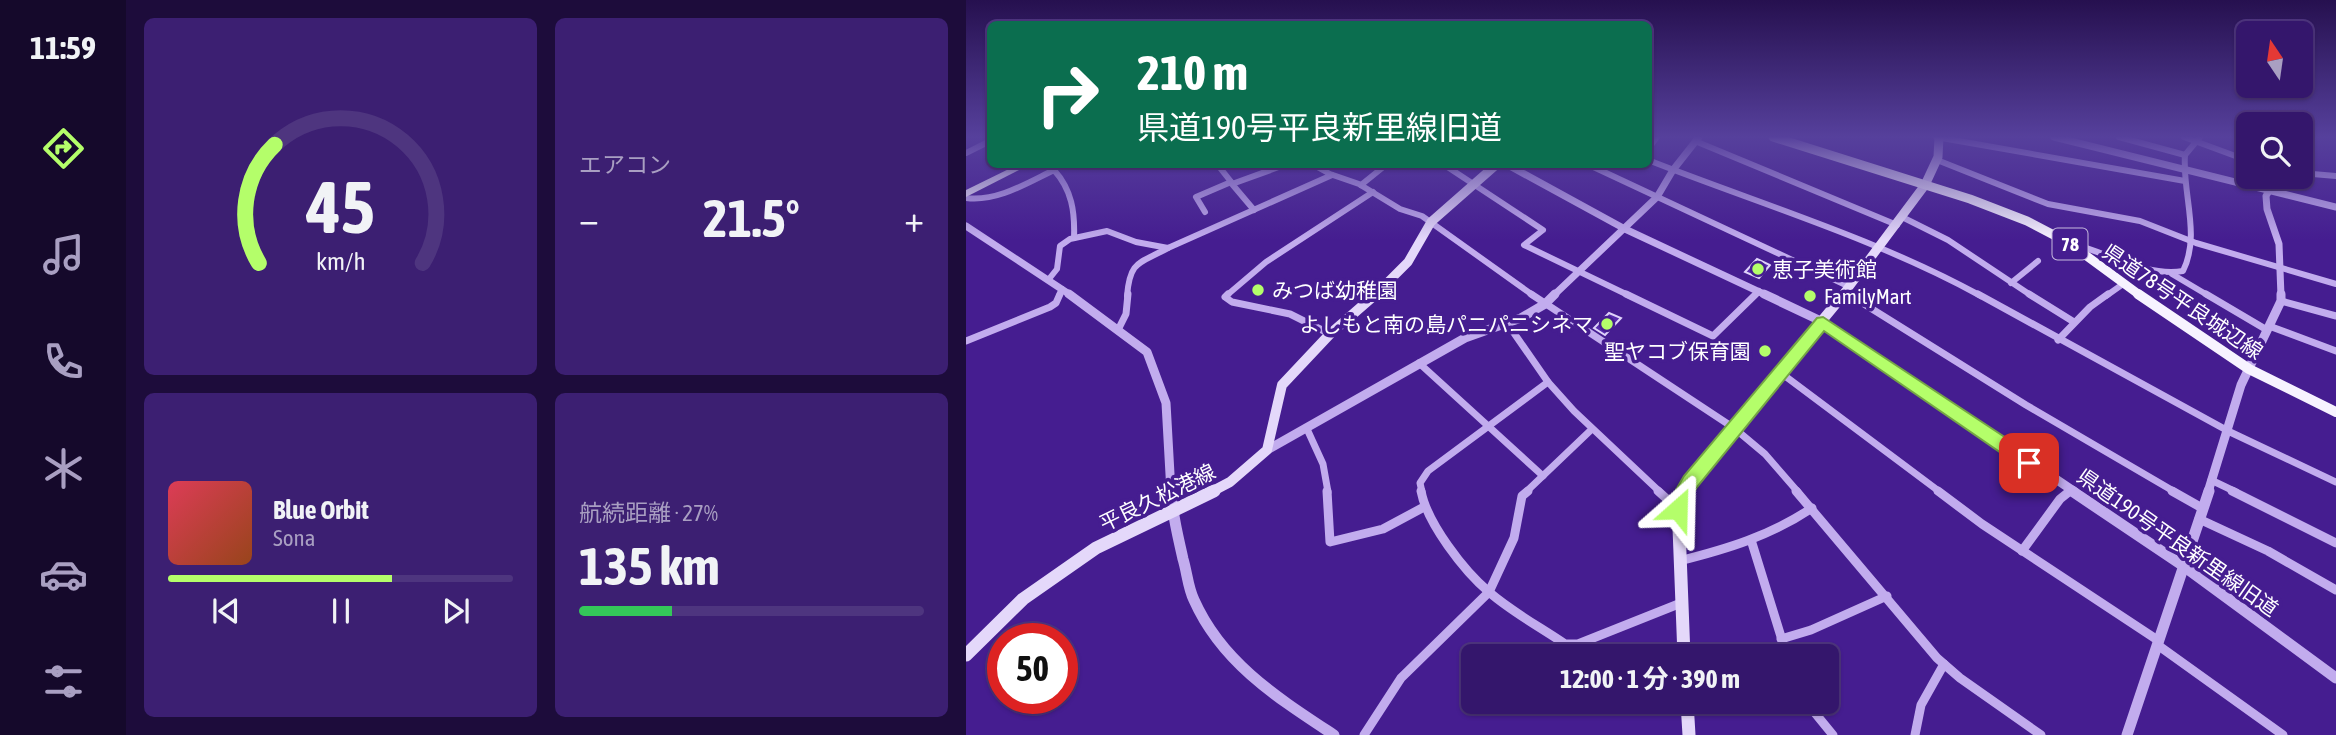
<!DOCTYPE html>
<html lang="ja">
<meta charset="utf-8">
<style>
:root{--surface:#34166c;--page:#3c1f72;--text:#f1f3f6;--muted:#a99fc2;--line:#4e357f;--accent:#b4fe6a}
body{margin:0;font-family:"Asap Condensed","Noto Sans JP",sans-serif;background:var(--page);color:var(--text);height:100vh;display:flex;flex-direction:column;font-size:26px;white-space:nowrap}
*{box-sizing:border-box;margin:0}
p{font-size:23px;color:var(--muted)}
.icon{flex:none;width:38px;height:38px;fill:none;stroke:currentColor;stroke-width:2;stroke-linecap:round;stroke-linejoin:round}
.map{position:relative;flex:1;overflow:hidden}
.drawer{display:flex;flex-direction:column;gap:18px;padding:18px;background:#1d0c3b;width:840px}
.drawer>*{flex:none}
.hud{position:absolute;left:21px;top:21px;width:665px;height:147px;border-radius:10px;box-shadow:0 2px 5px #0004,0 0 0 2px var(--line);background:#0b6e4f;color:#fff;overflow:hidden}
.needle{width:46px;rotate:347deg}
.fabs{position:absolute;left:1270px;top:21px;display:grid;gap:14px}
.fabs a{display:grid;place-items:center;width:77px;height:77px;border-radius:10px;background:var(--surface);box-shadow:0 2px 5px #0004,0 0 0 2px var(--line);font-size:35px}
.speed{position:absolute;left:21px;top:623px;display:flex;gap:14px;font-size:35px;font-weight:700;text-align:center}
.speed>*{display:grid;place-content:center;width:91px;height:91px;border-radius:50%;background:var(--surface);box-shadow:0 2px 5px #0004,0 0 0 2px var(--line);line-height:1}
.speed .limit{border:10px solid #d22;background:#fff;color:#111}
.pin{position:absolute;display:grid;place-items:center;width:60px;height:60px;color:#fff;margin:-30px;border-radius:14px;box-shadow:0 4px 10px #0006}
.me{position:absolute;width:77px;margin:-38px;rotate:25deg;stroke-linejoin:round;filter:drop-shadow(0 0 5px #0008)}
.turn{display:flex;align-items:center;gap:24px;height:147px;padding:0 35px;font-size:32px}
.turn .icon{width:91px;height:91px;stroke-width:2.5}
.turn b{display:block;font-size:49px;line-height:60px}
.big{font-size:52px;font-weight:700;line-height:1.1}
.drawer .tile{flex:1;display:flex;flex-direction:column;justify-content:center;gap:10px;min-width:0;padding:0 24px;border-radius:10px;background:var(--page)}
.drawer .dial{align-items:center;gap:0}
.dial svg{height:182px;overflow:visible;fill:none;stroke:var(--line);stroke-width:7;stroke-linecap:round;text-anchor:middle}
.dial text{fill:var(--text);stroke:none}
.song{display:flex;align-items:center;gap:21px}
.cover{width:84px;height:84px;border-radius:10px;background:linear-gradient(135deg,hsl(350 70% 55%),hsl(20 70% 35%))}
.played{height:7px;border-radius:4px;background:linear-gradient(90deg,var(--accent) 65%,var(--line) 65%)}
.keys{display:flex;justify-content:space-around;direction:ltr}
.heat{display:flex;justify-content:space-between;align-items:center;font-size:38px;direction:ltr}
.charge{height:10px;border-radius:5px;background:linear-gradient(90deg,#34c759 27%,var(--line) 0)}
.drawer .tiles{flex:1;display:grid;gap:18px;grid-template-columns:repeat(2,1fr)}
.trip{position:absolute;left:495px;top:644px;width:378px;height:70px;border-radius:10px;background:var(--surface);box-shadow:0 2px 5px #0004,0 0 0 2px var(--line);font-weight:700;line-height:70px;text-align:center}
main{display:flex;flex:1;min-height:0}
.dock{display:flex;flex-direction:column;width:126px;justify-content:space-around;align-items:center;background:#15092b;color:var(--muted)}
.dock .icon{width:49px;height:49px}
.dock .selected{color:var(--accent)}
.dock b{font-size:32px;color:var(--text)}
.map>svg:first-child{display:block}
.building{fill:#582cae;stroke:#dfd2fa;stroke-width:2}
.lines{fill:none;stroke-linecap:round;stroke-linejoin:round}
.minor-far2{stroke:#c2acee;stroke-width:6}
.minor-far1{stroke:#c2acee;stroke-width:7}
.minor{stroke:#c2acee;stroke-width:9}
.tertiary-far2{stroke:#c2acee;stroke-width:7}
.tertiary-far1{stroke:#c2acee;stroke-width:9}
.tertiary{stroke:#c2acee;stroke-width:11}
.secondary-far2{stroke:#e4d8fa;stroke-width:9}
.secondary-far1{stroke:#e4d8fa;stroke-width:10}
.secondary{stroke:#e4d8fa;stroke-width:13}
.primary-far1{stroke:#f7f3ff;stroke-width:9}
.primary{stroke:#f7f3ff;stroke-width:10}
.trunk{fill:#fbf9ff;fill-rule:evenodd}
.route{fill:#b4fe6a;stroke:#75a545;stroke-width:2}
.poi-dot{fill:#b4fe6a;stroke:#451d90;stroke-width:2.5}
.labels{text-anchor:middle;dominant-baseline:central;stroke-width:7;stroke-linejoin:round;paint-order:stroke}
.shield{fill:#451d90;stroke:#c7bbde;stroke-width:2}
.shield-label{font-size:19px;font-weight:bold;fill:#fff}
.poi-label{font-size:21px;fill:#fff;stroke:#451d90;text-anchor:start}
.street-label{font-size:21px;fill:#fff;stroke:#451d90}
</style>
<main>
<nav class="dock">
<b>11:59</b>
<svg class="icon selected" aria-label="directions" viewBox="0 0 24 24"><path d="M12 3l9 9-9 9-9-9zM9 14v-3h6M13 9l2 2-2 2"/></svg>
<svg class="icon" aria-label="music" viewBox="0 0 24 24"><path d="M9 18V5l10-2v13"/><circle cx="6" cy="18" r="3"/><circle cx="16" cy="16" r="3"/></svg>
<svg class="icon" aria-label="phone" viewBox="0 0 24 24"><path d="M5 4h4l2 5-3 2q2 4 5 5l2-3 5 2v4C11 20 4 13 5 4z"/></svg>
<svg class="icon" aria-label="climate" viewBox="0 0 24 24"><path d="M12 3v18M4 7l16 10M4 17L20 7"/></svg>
<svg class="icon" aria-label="car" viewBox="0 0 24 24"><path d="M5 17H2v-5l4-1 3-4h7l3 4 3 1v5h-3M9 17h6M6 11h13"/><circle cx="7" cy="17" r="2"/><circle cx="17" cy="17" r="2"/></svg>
<svg class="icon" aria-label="filters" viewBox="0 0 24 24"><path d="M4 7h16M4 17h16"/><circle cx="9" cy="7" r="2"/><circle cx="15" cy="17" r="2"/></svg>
</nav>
<section class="drawer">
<div class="tiles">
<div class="tile dial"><svg viewBox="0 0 100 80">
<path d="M14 69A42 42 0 1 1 86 69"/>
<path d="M14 69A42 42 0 0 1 21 17" stroke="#b4fe6a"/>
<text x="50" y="56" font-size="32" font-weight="700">45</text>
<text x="50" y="72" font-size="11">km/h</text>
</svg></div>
<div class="tile"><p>エアコン</p>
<div class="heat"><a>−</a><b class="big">21.5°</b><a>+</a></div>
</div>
<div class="tile">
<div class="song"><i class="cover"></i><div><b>Blue Orbit</b><p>Sona</p></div></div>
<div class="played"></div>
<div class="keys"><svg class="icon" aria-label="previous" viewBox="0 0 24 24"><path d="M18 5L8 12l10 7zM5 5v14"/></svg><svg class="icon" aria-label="pause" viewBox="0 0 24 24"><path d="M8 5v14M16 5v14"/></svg><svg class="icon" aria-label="next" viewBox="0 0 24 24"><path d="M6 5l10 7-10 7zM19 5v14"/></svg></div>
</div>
<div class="tile"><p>航続距離 · 27%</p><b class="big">135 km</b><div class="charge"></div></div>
</div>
</section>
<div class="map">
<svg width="1370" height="735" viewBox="0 0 1370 735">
<rect width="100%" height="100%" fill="#451d90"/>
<g class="building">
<path d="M 791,259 L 804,265 L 793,278 L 779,272 Z"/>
<path d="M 643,313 L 655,318 L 639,335 L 628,328 Z"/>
</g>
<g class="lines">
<g class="minor-far2">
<path d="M 970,137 L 1219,181"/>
<path d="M 1153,137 L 1219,155"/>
<path d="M 1218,137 L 1283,161"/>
<path d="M 729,141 L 931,225"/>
<path d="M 682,149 L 691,137"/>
<path d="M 0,153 L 24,141"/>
<path d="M 682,160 C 794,204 909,238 1015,296"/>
<path d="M 971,160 L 1082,204 L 1174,221 L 1230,243 L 1370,284"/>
<path d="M 251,164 L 266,183"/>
<path d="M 346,164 L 364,174 L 393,184 L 434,209 L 456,216 L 568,296"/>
<path d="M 477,164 L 577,230 L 558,245 L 664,296"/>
<path d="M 621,164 L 884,287"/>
<path d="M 1335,173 L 1370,176"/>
<path d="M 395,185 L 421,164"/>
<path d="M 0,198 C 31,202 61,183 88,170 C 106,190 109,212 108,238"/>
<path d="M 288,210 L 266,184 L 321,164"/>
<path d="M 239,212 L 230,197 L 265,182"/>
<path d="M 936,217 L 982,240 L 1066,296"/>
<path d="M 1107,244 C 1142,253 1180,277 1217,271 C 1235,235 1216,193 1219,155 L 1234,137"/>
<path d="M 1206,274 L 1243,296"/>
<path d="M 83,279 L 91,269 L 94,246 L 104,239 L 141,231 L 170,242 L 202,248 L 366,175"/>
<path d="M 1045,283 L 1072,261"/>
<path d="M 880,293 L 885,296"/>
<path d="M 93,296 L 96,289"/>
<path d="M 161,296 C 164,260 173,264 202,248"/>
<path d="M 260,296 L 300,262 L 407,192"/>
<path d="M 788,296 L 793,291"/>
<path d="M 1140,296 L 1157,284"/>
</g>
<g class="minor-far1">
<path d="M 262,294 L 259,297 L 266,302 L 324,314 L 364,334"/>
<path d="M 565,294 L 768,428 L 799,454 L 832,492"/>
<path d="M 660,294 L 747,336 L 790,294"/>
<path d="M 882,294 L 1060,405 L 1209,492"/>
<path d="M 1012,294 L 1264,432 L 1370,482"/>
<path d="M 1063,294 L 1108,322"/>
<path d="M 1240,294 L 1301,330"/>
<path d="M 1315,301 L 1370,316"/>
<path d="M 541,323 L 582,382 L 608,411 L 694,492"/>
<path d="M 1303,326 L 1370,351"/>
<path d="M 152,330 L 160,314 L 162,294"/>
<path d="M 1092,340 L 1124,307 L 1142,294"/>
<path d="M 0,341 L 84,307 L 90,303 L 94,294"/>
<path d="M 453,363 L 577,476"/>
<path d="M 815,373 L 974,492"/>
<path d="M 341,429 L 357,464 L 362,492"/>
<path d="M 1245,480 L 1270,492"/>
<path d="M 456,492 L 454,483 L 462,471 L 582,382"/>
<path d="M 560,492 L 626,429"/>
</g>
<g class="minor">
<path d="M 361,491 L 364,542 L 417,529 L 458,507"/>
<path d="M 455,491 C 461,523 498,571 523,592 C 546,612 574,627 599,644 L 612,644 L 715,603"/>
<path d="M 692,491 L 712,509"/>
<path d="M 830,491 L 971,658 L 994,678 L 1075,735"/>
<path d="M 972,491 L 1016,524 L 1193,641"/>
<path d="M 1206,491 L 1236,508"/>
<path d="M 1266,491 L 1370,543"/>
<path d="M 1233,519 L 1302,551 L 1370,590"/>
<path d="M 786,543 L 821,656"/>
<path d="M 1056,551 L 1094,499 L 1104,491"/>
<path d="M 713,561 C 761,549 804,536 846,508"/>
<path d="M 815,639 L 845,630 L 921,596"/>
<path d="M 1193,646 L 1317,735"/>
<path d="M 840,702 L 867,735"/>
<path d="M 398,735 L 435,678 L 523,592 L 548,538 L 556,496 L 562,491"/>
<path d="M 949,735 L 955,705 L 978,664"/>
</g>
<g class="tertiary-far2">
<path d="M 1088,137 L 1370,207"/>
<path d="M 1335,146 L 1346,137"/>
<path d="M 540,164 L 659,229 L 802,296"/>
<path d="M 1311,177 L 1300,196 L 1301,209 L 1313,244 L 1315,296"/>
<path d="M 0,226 L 106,296"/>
<path d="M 587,296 L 691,197 L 707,170 L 733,137"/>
</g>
<g class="tertiary-far1">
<path d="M 103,294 L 181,352 L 200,403 L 205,492"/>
<path d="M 798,294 L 857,322 L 1109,492"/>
<path d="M 301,450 L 499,338 L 555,318 L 579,304 L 589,294"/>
<path d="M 1242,492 L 1275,385 L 1315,301 L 1315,294"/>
</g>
<g class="tertiary">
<path d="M 205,491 C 206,514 212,536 217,559 C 221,572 222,588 228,600 C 256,663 312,698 368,735"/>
<path d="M 1106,491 L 1219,567 L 1370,678"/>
<path d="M 1161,735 L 1243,491"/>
</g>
<g class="secondary-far2">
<path d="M 408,296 L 442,262 L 465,222 L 531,164"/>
<path d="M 876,296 L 959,185 L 972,157 L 973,137"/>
</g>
<g class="secondary-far1">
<path d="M 245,492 L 264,482 L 301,450 L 316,385 L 364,334 L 410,294"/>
<path d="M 718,492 L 754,444 L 878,294"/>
</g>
<g class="secondary">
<path d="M 0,655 L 57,599 L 130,548 L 248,491"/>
<path d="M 718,656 L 712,502 L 719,491"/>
<path d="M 721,702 L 723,735"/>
</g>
<path class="primary-far1" d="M 807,137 L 1004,199 L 1061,221 L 1103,243 L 1175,296"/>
<path class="primary" d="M 1172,294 L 1283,369 L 1370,412"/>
<path class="trunk" d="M 53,164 L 65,164 L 0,197 L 0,190 Z"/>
</g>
<linearGradient id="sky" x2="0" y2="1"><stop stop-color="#26104f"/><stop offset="0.57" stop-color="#56409c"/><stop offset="1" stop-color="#56409c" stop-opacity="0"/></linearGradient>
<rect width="1370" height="240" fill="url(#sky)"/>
<path class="route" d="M 857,317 L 1069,457 L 1072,463 L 1069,468 L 1063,470 L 1057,468 L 858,331 L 731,487 L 721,503 L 719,515 L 712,518 L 706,515 L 703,502 L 718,476 L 851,318 Z"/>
<g class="poi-dot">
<circle cx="792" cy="269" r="7"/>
<circle cx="292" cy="290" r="7"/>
<circle cx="844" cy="296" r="7"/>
<circle cx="641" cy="324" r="7"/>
<circle cx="799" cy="351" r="7"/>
</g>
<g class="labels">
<rect class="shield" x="1086.5" y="228.5" width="35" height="31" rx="5"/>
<g class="shield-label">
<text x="1104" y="244">78</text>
</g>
<g class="poi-label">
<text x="806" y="269">恵子美術館</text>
<text x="306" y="290">みつば幼稚園</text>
<text x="858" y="296">FamilyMart</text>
<text x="627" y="324" text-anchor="end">よしもと南の島パニパニシネマ</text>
<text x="785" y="351" text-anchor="end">聖ヤコブ保育園</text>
</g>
<g class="street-label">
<text transform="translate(1217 301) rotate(34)">県道78号平良城辺線</text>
<text transform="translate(191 497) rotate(-26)">平良久松港線</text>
<text transform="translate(1212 542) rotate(35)">県道190号平良新里線旧道</text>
</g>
</g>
</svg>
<div class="fabs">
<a><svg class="needle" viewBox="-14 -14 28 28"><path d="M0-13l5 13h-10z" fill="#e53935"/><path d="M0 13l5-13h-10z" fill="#a99fc2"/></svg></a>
<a><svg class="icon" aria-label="search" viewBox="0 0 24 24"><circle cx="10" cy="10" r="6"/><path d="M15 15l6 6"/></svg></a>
</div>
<div class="speed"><div class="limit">50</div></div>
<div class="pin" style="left:1063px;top:463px;background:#d93025"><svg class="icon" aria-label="arrive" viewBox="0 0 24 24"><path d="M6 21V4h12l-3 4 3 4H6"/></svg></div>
<svg class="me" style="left:712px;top:509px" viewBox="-20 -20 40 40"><path d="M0-17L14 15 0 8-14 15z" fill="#b4fe6a" stroke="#fff" stroke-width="4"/></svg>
<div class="trip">12:00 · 1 分 · 390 m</div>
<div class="hud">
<div class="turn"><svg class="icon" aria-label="right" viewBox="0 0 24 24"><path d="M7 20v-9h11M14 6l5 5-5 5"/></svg><div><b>210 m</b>県道190号平良新里線旧道</div></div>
</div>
</div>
</main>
